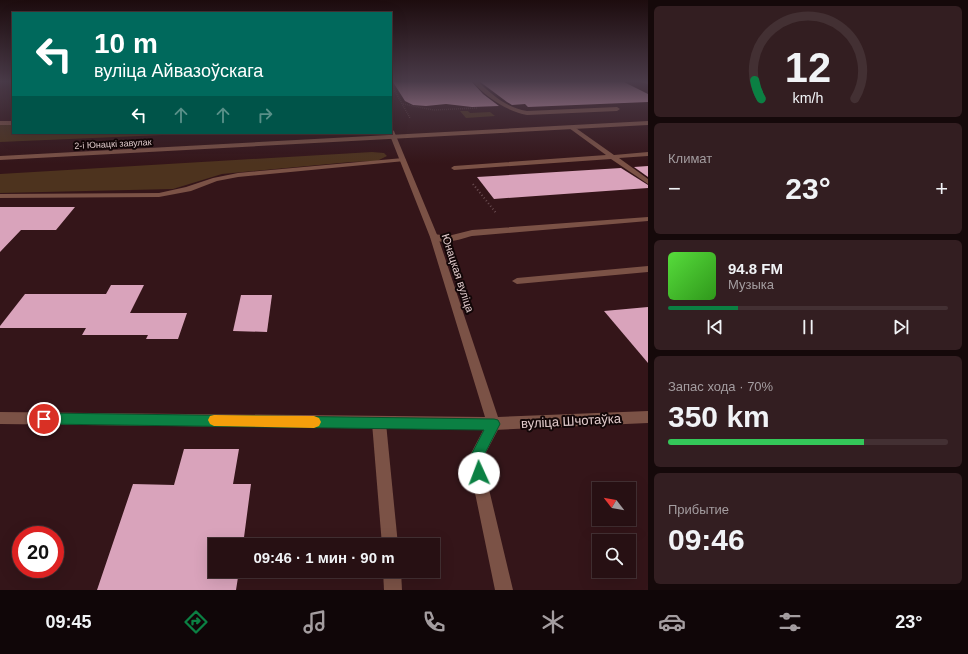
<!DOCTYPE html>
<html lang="ru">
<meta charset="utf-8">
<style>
:root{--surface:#271013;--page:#331e21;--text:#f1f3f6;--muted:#a49da0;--line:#433033;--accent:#0b8043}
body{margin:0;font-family:Arial,sans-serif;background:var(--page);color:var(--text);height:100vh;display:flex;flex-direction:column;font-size:15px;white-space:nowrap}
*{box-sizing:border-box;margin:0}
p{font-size:13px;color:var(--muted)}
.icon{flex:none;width:22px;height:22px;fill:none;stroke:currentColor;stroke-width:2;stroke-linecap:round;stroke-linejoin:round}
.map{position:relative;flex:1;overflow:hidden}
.sheet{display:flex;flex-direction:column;gap:6px;padding:6px;background:#15090a;width:320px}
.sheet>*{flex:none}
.banner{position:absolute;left:12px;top:12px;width:380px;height:122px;border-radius:0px;box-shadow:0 4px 16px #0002,0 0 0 1px var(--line);background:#00695c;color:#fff;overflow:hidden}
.needle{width:26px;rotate:301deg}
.tools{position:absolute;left:592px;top:482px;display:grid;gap:8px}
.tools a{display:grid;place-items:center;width:44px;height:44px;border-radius:0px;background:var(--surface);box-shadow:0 4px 16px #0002,0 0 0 1px var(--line);font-size:20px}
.speed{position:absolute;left:12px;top:526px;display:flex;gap:8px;font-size:20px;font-weight:700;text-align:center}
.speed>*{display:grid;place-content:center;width:52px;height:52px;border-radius:50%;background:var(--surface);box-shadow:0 4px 16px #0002,0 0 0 1px var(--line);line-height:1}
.speed .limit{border:6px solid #d22;background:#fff;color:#111}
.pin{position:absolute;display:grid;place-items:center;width:34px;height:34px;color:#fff;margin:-17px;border:2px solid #fff;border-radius:50%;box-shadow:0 1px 4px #0007}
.me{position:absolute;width:44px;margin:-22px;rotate:358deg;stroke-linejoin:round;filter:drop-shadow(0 0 3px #0008)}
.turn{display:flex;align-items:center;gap:14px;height:84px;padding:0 16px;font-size:18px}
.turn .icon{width:52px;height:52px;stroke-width:2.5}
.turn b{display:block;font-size:28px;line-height:34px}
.lanes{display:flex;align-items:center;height:38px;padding:0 16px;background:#0003;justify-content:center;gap:20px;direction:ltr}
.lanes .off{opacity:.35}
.big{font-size:30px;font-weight:700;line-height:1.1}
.sheet .widget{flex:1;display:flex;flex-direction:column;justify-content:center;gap:6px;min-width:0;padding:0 14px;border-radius:6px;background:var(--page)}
.sheet .dial{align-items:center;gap:0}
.dial svg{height:104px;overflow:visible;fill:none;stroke:var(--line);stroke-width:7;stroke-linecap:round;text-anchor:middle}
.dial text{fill:var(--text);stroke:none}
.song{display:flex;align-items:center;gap:12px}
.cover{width:48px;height:48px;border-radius:6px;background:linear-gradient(135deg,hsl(110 70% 55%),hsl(110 70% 35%))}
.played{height:4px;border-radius:2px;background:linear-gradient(90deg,var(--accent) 25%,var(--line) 25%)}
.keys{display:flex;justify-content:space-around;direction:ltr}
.heat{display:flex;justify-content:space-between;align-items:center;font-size:22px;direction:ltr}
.charge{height:6px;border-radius:3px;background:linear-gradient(90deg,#34c759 70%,var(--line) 0)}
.trip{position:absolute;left:208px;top:538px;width:232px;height:40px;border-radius:0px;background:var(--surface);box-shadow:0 4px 16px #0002,0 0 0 1px var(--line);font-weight:700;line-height:40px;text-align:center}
.dock{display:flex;height:64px;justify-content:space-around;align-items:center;background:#100608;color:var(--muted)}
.dock .icon{width:28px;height:28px}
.dock .active{color:var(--accent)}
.dock b{font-size:18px;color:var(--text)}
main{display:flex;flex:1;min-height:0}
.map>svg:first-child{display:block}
.green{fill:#4d331e}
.building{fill:#d9a3bb}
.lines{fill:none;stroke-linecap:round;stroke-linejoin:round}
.path-far1{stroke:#694c50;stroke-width:1.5;stroke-dasharray:0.5 1.5;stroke-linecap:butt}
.path{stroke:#694c50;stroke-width:2;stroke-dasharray:1 2.5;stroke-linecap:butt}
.service{fill:#7b5246;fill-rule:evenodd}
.minor{fill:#7b5246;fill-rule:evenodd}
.tertiary{fill:#7b5246;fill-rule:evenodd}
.route{fill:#0b8043;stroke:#07532c}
.slow{fill:#f59e0b}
.labels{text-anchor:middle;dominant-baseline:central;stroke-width:4;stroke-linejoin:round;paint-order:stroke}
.far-street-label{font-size:9px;fill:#e2cccd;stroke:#120607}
.street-label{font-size:11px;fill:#e2cccd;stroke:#120607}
.near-street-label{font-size:13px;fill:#e2cccd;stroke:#120607}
</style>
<main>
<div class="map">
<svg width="648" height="590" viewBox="0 0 648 590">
<rect width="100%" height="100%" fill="#341519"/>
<g class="green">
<path d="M 460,111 L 468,111 L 470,113 L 490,112 L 495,116 L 466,118 Z"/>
<path d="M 0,123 L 13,123 L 13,133 L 209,133 L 0,142 Z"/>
<path d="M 372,152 L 384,153 L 387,156 L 377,161 L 351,162 L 222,174 L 173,189 L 0,193 L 0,174 Z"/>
</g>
<g class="building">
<path d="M 416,81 L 471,81 L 483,94 L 499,106 L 472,107 L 446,104 L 426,106 L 413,105 L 405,101 L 393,82 Z"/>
<path d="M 479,81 L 622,81 L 648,94 L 648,102 L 528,107 L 525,104 L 512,105 L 507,102 Z"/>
<path d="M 648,166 L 648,177 L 634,167 Z"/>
<path d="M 621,168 L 648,185 L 648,188 L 494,199 L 477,177 Z"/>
<path d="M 0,207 L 75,207 L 56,230 L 21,230 L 0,252 Z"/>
<path d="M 111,285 L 144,285 L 130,313 L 187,313 L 178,339 L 146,339 L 148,335 L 82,335 L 86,328 L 0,328 L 0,326 L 25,294 L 106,294 Z"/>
<path d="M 241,295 L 272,295 L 267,332 L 233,331 Z"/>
<path d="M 648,307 L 648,363 L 604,311 Z"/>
<path d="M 184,449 L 239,449 L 233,484 L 251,484 L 243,545 L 215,545 L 215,571 L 239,571 L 236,590 L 97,590 L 133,484 L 174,485 Z"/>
</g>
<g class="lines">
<g class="path-far1">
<path d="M 391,84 L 410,118"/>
<path d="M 403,104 L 434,110 L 477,108"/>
</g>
<path class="path" d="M 473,184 L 496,213"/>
<g class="service">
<path d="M 472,81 L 477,81 C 492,94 506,108 527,111 L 617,107 L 620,109 L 617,111 L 527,115 C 506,111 486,97 472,81 Z"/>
<path d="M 640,81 L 648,82 L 648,84 L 640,82 Z"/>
<rect x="0" y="121" width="13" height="4"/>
<path d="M 569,126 L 573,126 L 614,155 L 648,152 L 648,156 L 619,158 L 648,179 L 648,184 L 611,159 L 454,170 L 451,168 L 454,166 L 606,155 L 569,128 Z"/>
<path d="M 403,158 L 406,160 L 405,161 L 238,177 L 217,181 L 191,191 L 159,197 L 0,198 L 0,194 L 159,193 L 186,187 L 213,178 L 238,173 Z"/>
<path d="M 648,217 L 648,221 L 472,236 C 460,239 440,247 430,237 L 434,234 L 448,236 L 472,230 Z"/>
<path d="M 648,266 L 648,272 L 517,284 L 512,281 L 517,278 Z"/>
<path d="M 379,417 L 384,418 L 386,423 L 398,545 L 382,545 L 372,423 L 374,418 Z"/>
<path d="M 494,418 L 499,419 L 501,424 L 482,460 L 513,590 L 495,590 L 468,459 L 489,419 Z"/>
<path d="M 383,571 L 401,571 L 402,590 L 384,590 Z"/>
</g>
<path class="minor" d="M 391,129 L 394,131 L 438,237 L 498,417 L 648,411 L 648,423 L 494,430 L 0,424 L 0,412 L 485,417 L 430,237 L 389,133 L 391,133 Z"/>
<path class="tertiary" d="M 648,121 L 648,125 L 0,160 L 0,156 Z"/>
</g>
<linearGradient id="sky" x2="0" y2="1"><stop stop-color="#1d0c0e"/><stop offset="0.5" stop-color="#4a3b49"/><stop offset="1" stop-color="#4a3b49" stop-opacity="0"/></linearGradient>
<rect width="648" height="163" fill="url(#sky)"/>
<path class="route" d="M 44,413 L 494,419 L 498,420 L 500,424 L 482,459 L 485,473 L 483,478 L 479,480 L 474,478 L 469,459 L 484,430 L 44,424 L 40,423 L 38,419 L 40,415 Z"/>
<path class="slow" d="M 214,415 L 314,416 L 319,418 L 321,422 L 319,426 L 314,428 L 214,426 L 210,424 L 208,420 L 210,416 Z"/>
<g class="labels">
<g class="far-street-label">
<text transform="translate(113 144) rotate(-3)">2-і Юнацкі завулак</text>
</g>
<g class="street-label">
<text transform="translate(458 273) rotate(72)">Юнацкая вуліца</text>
</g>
<g class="near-street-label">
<text transform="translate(571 421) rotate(-3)">вуліца Шчотаўка</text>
</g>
</g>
</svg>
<div class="tools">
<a><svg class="needle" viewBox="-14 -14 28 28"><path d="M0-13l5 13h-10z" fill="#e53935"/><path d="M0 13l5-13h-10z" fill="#a49da0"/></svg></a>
<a><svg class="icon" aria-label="search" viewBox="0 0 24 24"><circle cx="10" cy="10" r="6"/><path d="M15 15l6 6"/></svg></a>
</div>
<div class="speed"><div class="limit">20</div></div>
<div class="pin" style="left:44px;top:419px;background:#d93025"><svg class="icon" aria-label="arrive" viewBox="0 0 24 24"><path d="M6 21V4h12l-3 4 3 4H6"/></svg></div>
<svg class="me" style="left:479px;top:473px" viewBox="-20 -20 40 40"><circle r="19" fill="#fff"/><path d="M0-13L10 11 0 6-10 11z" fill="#0b8043"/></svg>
<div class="trip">09:46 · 1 мин · 90 m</div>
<div class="banner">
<div class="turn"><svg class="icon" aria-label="left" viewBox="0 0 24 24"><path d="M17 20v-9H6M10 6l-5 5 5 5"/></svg><div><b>10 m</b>вуліца Айвазоўскага</div></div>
<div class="lanes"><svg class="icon" aria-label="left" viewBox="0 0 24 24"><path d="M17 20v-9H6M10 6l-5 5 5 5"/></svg><svg class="icon off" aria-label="ahead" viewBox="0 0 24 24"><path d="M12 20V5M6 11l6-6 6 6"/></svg><svg class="icon off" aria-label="ahead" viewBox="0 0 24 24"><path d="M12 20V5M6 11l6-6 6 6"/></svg><svg class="icon off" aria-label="right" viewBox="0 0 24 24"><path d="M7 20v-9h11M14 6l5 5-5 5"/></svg></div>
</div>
</div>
<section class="sheet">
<div class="widget dial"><svg viewBox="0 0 100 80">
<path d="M14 69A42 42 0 1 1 86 69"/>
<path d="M14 69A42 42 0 0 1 9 55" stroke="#0b8043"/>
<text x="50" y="56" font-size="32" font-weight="700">12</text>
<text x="50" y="72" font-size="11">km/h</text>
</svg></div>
<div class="widget"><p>Климат</p>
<div class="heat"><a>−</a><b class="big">23°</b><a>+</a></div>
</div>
<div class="widget">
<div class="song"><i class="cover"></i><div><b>94.8 FM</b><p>Музыка</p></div></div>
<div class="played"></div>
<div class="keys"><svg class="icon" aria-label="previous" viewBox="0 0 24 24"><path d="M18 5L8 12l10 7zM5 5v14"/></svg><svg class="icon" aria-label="pause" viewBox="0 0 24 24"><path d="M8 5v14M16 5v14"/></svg><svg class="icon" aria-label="next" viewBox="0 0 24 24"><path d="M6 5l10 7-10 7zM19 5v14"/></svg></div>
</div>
<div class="widget"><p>Запас хода · 70%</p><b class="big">350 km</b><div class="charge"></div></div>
<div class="widget"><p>Прибытие</p><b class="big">09:46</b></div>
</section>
</main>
<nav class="dock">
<b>09:45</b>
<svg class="icon active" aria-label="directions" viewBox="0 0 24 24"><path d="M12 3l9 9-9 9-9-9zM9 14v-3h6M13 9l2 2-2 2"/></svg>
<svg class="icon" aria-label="music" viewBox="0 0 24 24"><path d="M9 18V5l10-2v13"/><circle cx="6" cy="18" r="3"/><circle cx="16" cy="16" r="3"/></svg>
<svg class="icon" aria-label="phone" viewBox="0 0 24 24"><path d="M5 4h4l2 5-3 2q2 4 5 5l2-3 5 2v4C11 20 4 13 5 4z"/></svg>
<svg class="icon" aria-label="climate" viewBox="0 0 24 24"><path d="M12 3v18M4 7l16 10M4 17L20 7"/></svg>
<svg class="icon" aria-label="car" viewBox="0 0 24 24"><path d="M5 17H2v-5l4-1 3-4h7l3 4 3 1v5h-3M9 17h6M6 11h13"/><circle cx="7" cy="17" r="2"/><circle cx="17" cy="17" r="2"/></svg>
<svg class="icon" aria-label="filters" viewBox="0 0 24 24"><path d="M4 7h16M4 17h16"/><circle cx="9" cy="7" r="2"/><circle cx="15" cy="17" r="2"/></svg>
<b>23°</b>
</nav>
